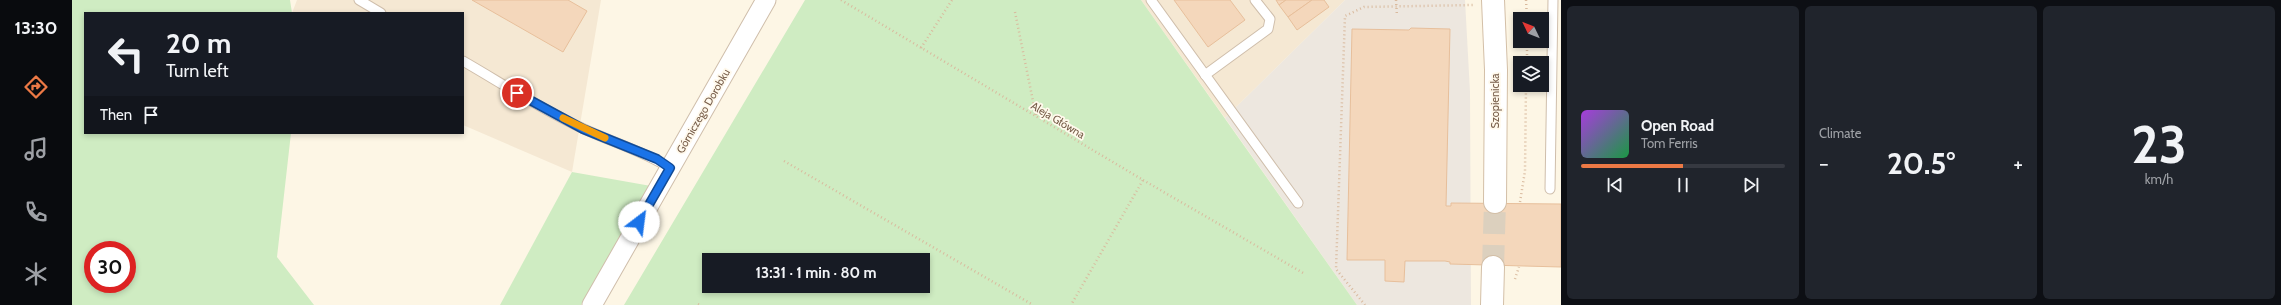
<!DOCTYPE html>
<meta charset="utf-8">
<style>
:root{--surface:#171b24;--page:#20242c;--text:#f1f3f6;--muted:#9ea1a6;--line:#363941;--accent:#ec7945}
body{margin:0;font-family:Cabin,sans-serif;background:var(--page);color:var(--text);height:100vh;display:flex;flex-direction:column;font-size:15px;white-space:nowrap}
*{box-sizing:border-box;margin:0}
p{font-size:13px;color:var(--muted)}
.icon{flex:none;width:22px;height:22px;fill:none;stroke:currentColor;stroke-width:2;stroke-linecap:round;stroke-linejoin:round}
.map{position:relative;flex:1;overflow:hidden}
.panel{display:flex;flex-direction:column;gap:6px;padding:6px;background:#0d0f14;width:720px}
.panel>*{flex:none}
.banner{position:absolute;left:12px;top:12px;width:380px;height:122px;border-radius:0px;box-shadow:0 2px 6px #0003;background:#171b24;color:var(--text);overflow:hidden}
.needle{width:26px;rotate:313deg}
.tools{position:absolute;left:1441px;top:12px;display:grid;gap:8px}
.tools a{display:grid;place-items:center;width:36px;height:36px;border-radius:0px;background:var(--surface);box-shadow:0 2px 6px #0003;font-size:20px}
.speed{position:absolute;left:12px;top:241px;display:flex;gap:8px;font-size:20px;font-weight:700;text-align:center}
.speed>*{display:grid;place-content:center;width:52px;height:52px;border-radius:50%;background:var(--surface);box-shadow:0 2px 6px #0003;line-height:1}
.speed .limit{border:6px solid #d22;background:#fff;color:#111}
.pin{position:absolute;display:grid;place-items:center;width:34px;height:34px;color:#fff;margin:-17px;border:2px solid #fff;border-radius:50%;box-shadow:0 1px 4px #0007}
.me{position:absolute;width:44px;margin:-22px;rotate:30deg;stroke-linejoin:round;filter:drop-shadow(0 0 3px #0008)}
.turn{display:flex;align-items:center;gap:14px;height:84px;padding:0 16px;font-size:18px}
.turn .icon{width:52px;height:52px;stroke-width:2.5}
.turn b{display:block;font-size:28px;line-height:34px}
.then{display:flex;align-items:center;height:38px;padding:0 16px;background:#0003;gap:8px;font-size:15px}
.big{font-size:30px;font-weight:700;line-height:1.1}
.panel .widget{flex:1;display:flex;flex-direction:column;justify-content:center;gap:6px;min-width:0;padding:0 14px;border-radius:6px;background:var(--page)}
.panel .dial{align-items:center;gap:0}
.dial b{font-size:52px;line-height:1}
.song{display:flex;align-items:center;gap:12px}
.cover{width:48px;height:48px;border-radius:6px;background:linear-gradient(135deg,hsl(280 70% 55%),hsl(140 70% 35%))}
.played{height:4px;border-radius:2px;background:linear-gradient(90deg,var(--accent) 50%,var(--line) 50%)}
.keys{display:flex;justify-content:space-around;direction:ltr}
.heat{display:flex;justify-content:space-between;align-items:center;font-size:22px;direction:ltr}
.panel .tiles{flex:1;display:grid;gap:6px;grid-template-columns:repeat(3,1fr)}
.trip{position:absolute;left:630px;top:253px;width:228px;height:40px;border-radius:0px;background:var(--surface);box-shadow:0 2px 6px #0003;font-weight:700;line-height:40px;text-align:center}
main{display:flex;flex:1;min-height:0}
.tabs{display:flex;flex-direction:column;width:72px;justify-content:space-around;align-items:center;background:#090b0e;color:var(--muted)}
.tabs .icon{width:28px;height:28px}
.tabs .selected{color:var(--accent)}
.tabs b{font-size:18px;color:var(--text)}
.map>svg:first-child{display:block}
.residential{fill:#f5e8d3}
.industrial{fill:#ede7df}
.green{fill:#cfecc2;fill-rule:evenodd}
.building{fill:#f4d7bb;stroke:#e7bf9b}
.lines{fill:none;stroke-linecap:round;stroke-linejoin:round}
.secondary-tunnel{stroke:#dcd0be;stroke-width:22;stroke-dasharray:22 11;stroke-linecap:butt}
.lane-casing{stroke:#cfbeab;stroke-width:11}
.street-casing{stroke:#cfbeab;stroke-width:21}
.secondary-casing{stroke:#d3bfa7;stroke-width:24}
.path{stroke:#d9ba9e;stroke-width:2.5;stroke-dasharray:1 3;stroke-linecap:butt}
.lane{stroke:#fff;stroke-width:9}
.street{stroke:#fff;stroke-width:19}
.secondary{stroke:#fff;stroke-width:22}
.route-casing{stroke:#114b97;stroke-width:10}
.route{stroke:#1a73e8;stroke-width:7}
.slow{stroke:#f59e0b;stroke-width:7}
.labels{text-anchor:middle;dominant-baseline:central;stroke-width:3.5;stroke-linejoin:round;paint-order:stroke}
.street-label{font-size:11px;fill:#775d49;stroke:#fff9ec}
</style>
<main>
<nav class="tabs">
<b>13:30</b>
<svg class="icon selected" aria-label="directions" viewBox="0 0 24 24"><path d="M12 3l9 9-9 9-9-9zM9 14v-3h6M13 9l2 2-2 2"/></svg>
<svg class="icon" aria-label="music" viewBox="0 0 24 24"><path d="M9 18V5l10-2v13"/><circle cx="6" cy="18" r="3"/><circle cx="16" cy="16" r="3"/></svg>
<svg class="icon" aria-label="phone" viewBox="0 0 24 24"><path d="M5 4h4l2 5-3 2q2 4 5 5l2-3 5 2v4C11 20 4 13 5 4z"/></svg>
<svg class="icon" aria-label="climate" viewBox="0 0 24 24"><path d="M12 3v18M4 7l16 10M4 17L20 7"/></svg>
</nav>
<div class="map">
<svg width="1489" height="305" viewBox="0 0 1489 305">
<rect width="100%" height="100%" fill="#fdf6e5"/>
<g class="residential">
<path d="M 225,0 L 529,0 L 500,172 L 391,125 L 391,13 L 220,13 Z"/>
<path d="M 1069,0 L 1273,0 L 1153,118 Z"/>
</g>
<path class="industrial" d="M 1273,0 L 1393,0 L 1398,92 L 1399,305 L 1285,305 L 1153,118 Z"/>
<g class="green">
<path d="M 0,0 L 218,0 L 220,13 L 13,13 L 13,133 L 219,133 L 205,257 L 242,305 L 0,305 ZM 21,250 L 55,250 L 55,284 L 21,284 Z"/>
<path d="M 733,0 L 1069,0 L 1285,305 L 552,305 ZM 637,260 L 851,260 L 851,286 L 637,286 Z"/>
<path d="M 500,172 L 579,186 L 509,305 L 428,305 Z"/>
</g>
<g class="building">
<path d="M 400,0 L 496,0 L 515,11 L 491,52 Z"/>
<path d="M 1102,0 L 1158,0 L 1173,20 L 1136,47 Z"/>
<path d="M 1204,0 L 1214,0 L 1207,5 Z"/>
<path d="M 1214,0 L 1240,0 L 1216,17 L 1207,5 Z"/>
<path d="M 1240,0 L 1252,0 L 1257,7 L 1225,30 L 1216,17 Z"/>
<path d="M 1339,28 L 1378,29 L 1374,206 L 1379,206 L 1379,203 L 1489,204 L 1489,267 L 1378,264 L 1378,262 L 1373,261 L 1333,261 L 1332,282 L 1313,281 L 1313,260 L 1275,260 L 1280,29 L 1337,30 Z"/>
</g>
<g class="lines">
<path class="secondary-tunnel" d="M 1421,267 L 1423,202"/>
<defs>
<g id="lane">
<path d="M 287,0 L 309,13"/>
<path d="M 1079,0 L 1226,203"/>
<path d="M 391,61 C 431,84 470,110 512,129 C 540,142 571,151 598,168"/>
<path d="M 1133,75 L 1196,29 L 1198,19 L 1183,0"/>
<path d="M 1478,189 L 1481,0"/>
</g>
<path id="street" d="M 520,305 L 694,0"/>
<g id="secondary">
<path d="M 1421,0 L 1424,70 L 1423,202"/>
<path d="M 1420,305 L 1421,267"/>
</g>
</defs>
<use href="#lane" class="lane-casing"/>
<use href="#street" class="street-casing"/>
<use href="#secondary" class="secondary-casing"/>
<g class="path">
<path d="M 769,0 L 1071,180 L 999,305"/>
<path d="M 1324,0 L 1325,16"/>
<path d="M 1454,0 L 1455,19"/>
<path d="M 943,12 L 964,116"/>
<path d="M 849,48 L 880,0"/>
<path d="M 1455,63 L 1455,41"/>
<path d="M 712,161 L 961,305"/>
<path d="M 1071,180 L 1233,274"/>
<path d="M 1448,202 L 1453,171 L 1454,85"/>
<path d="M 1443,279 L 1447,267"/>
<path d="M 626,304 L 628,305"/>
<path d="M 1293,305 L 1264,269 L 1273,16 L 1292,7 L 1401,5"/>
</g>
<use href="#lane" class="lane"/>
<use href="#street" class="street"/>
<use href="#secondary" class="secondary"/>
</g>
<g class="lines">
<defs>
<path id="route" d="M 445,93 L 511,129 L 585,159 L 598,168 L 567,222"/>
</defs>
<use href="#route" class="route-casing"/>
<use href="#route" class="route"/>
<path class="slow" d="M 491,118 L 533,138"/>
</g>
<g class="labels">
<g class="street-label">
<text transform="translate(1423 101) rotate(-90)">Szopienicka</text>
<text transform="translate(631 111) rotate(-60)">Górniczego Dorobku</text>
<text transform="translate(986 120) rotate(31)">Aleja Główna</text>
</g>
</g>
</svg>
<div class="tools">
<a><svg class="needle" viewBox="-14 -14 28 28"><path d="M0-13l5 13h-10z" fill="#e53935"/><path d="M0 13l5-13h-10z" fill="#9ea1a6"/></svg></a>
<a><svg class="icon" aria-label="layers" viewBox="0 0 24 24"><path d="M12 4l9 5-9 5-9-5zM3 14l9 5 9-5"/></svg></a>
</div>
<div class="speed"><div class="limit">30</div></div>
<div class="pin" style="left:445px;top:93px;background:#d93025"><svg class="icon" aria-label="arrive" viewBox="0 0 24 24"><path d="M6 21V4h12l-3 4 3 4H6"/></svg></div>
<svg class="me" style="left:567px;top:222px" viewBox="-20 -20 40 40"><circle r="19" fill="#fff"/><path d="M0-13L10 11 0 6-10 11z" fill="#1a73e8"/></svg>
<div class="trip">13:31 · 1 min · 80 m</div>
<div class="banner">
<div class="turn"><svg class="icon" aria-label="left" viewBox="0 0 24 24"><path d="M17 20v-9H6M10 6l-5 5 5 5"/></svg><div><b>20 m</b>Turn left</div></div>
<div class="then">Then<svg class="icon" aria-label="arrive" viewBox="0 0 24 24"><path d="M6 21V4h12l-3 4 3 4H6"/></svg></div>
</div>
</div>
<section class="panel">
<div class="tiles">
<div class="widget">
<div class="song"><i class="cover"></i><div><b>Open Road</b><p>Tom Ferris</p></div></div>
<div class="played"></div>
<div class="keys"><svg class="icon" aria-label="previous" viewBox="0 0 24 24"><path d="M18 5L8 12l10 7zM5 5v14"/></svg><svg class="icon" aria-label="pause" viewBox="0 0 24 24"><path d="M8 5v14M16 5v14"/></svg><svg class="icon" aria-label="next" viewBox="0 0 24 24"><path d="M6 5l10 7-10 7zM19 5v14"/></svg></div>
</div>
<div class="widget"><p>Climate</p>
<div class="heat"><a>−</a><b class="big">20.5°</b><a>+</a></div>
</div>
<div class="widget dial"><b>23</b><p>km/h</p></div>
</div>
</section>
</main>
